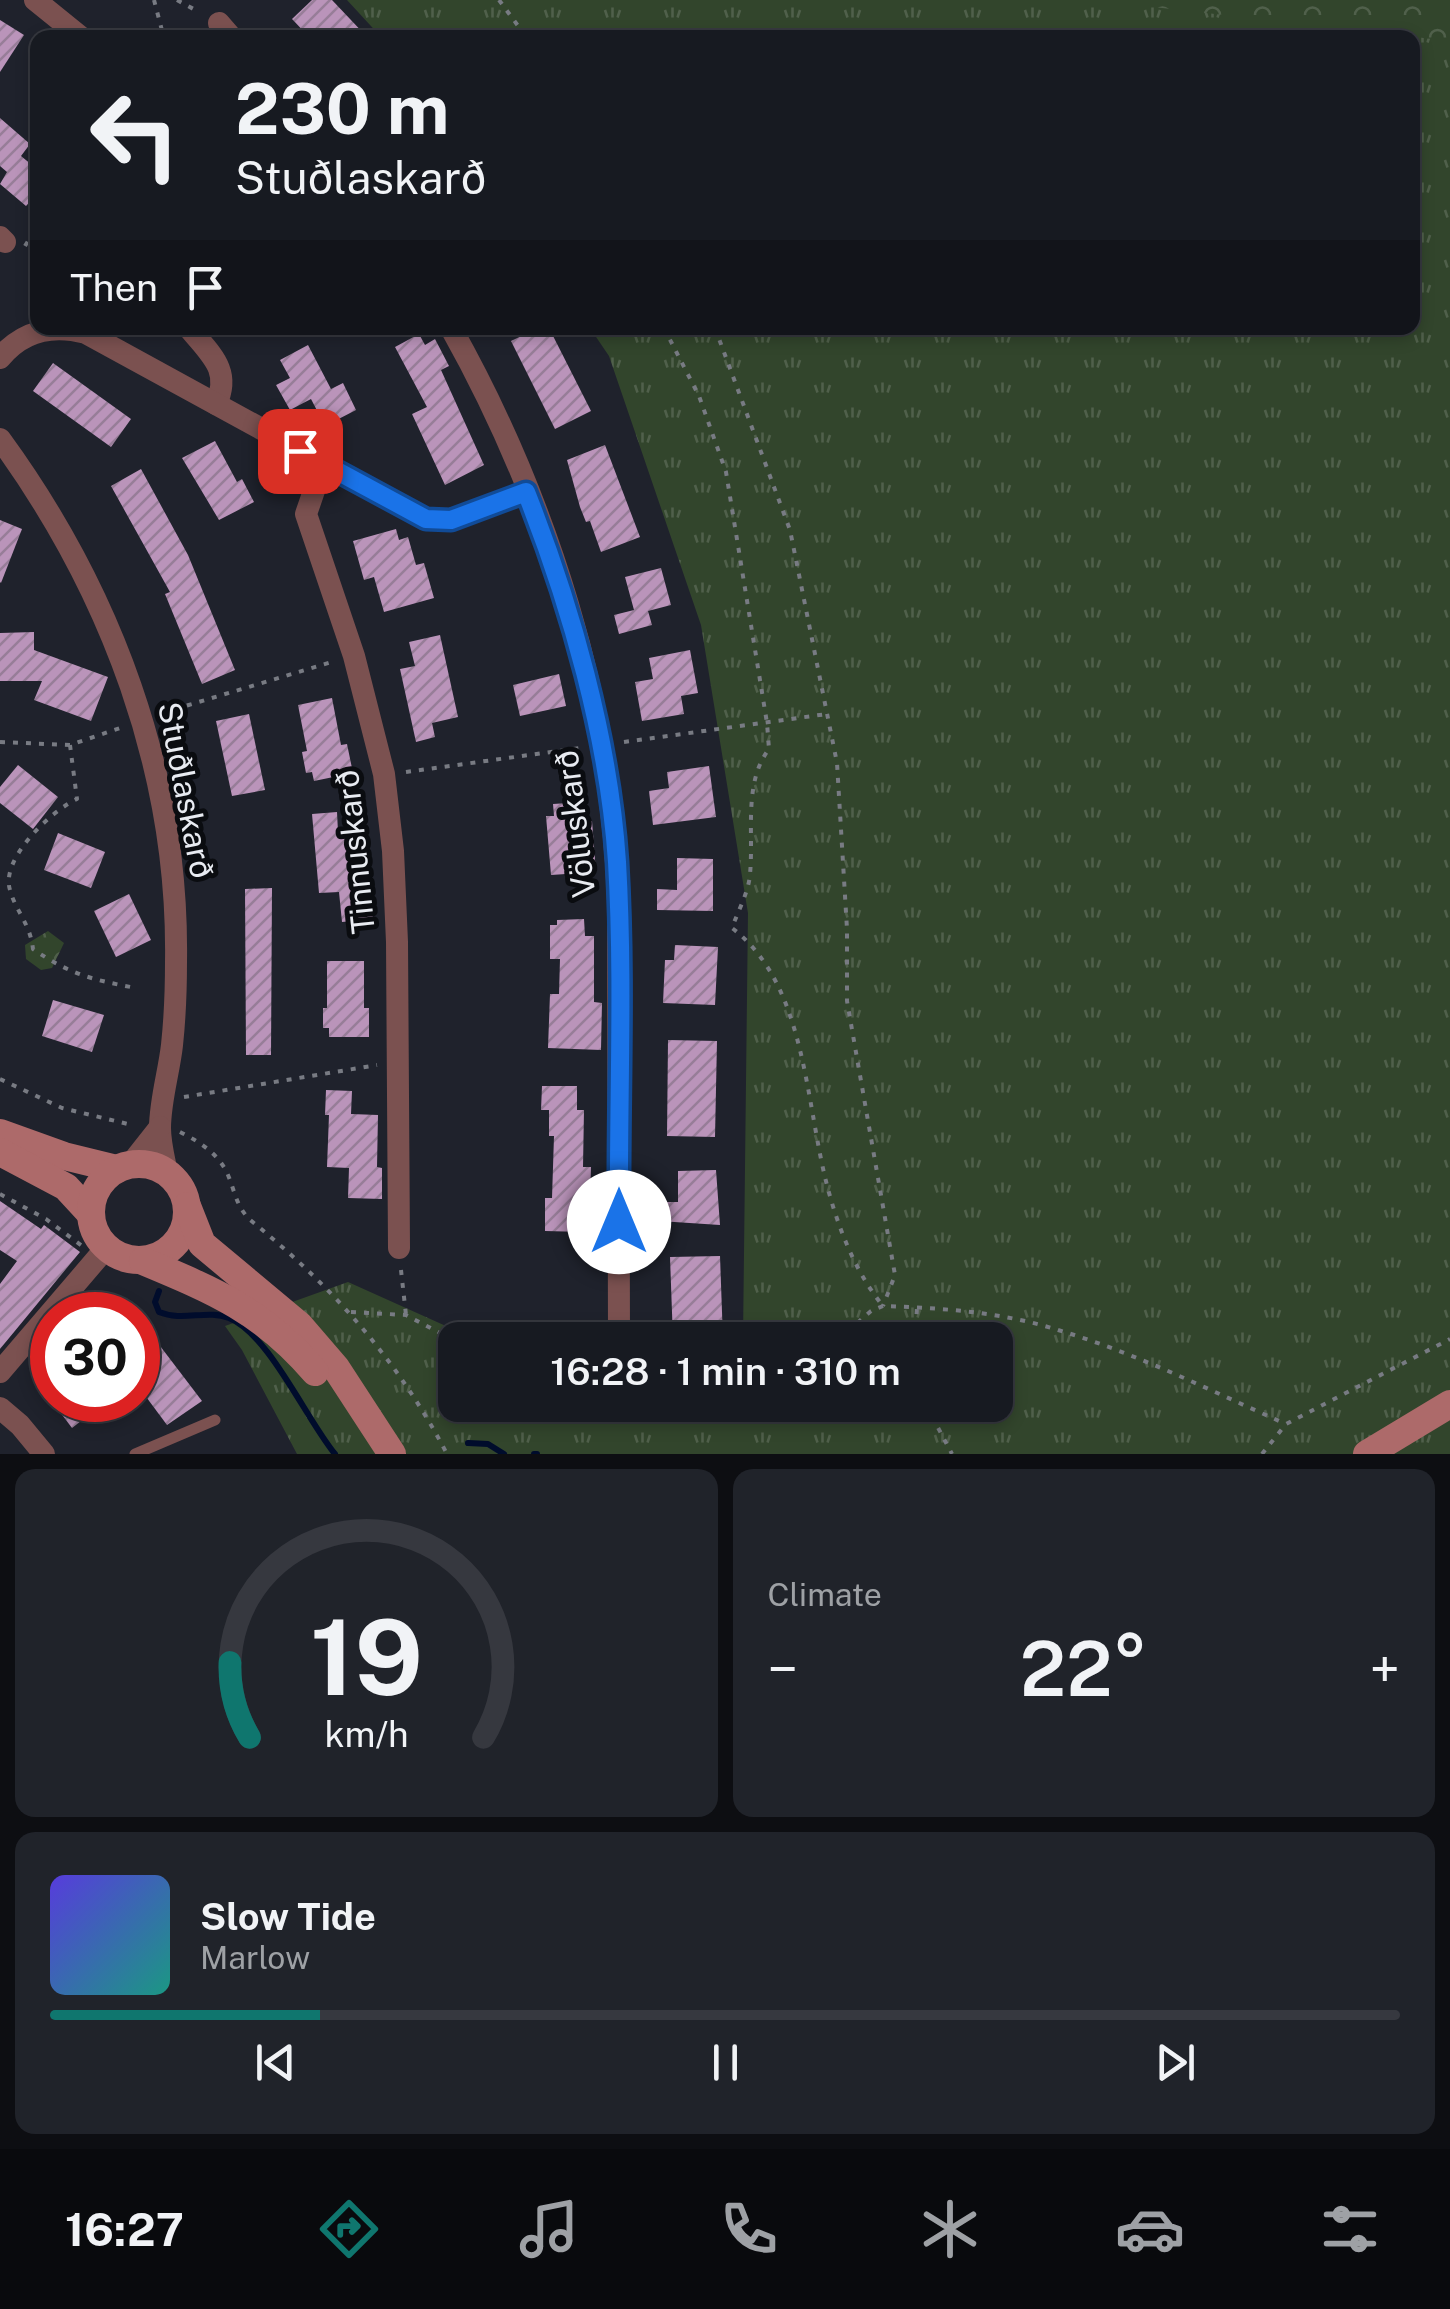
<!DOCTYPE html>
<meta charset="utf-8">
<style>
:root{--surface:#171a21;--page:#20232a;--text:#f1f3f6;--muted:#9ea1a5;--line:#36383f;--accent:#0f766e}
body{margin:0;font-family:"Public Sans",sans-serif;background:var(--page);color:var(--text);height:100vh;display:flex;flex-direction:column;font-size:38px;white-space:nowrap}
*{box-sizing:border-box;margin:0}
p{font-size:32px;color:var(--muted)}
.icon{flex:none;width:55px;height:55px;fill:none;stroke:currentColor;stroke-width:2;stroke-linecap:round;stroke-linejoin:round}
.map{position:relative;height:1454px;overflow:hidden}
.side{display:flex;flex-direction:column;gap:15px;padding:15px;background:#0d0e12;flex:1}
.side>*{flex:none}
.hud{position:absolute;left:30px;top:30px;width:1390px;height:305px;border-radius:20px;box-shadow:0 5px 15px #0003,0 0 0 2px var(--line);background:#171a21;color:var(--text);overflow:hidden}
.speed{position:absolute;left:30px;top:1292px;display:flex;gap:20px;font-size:50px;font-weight:700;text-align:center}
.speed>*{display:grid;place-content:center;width:130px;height:130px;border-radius:50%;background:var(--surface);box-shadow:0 5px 15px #0003,0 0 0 2px var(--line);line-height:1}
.speed .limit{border:15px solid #d22;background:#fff;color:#111}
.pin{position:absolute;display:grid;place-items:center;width:85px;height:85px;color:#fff;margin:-42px;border-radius:20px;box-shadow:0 5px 15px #0006}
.me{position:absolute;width:110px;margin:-55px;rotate:0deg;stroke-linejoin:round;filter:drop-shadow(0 0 8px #0008)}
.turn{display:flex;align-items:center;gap:35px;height:210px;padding:0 40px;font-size:45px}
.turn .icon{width:130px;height:130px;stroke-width:2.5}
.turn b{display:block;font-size:70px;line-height:85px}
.then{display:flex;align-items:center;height:95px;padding:0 40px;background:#0003;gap:20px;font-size:38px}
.big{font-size:75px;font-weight:600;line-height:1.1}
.side .card{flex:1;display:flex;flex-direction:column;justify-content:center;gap:15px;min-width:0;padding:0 35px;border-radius:20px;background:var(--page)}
.side .dial{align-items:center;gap:0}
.dial svg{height:260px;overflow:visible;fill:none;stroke:var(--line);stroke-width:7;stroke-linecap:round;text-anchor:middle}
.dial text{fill:var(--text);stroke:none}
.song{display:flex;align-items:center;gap:30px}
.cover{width:120px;height:120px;border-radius:15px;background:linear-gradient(135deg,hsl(250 70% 55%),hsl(170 70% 35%))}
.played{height:10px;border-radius:5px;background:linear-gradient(90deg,var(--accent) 20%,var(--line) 20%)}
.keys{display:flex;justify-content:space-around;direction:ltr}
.heat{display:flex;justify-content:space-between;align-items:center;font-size:55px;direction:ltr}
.side .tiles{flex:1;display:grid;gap:15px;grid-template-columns:1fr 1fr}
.card:last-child{grid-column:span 2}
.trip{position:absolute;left:438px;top:1322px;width:575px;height:100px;border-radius:20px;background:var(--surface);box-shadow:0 5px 15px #0003,0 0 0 2px var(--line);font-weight:600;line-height:100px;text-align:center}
.tab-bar{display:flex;height:160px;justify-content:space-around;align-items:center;background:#090a0d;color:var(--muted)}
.tab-bar .icon{width:70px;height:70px}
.tab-bar .current{color:var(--accent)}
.tab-bar b{font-size:45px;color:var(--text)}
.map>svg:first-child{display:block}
.grass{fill:url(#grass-tufts)}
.park{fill:url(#park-crowns)}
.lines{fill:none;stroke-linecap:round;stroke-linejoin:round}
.stream{stroke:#000c2c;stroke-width:6}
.building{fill:url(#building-hatch)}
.path{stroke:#787b83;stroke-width:4;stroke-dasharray:5 8;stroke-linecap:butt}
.service{stroke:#7b5150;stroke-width:11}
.minor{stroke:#7b5150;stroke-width:22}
.secondary{stroke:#ad6a6a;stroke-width:28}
.route-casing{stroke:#114b97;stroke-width:25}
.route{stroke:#1a73e8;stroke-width:18}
.labels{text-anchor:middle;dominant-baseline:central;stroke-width:10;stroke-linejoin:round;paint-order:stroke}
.street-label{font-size:32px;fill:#e8ebf1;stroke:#0a0c10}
</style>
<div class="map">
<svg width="1450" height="1454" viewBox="0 0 1450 1454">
<defs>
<pattern id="grass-tufts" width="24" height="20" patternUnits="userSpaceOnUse" patternTransform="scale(2.5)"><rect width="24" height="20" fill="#32452c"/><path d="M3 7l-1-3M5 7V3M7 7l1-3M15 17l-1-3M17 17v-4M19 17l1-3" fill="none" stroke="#50604b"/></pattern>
<pattern id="park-crowns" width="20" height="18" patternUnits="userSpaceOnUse" patternTransform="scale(2.5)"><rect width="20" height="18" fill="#32452c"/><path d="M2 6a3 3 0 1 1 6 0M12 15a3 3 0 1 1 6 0" fill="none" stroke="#50604b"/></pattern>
<pattern id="building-hatch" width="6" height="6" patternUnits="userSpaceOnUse" patternTransform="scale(2.5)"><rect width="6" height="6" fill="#ba94ba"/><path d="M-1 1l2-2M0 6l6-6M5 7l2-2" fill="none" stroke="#977d98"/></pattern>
</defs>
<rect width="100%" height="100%" fill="#1f222c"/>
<path class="grass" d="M 347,0 L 1450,0 L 1450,1454 L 297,1454 L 242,1350 L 225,1326 L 348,1282 L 477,1340 L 455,1340 L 455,1405 L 995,1405 L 995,1340 L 743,1340 L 748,913 L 701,625 L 609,356 L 590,328 L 1412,328 L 1412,38 L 382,38 Z"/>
<g class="park">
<path d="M 1092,0 L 1450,0 L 1450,41 Z"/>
<path d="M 48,931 L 64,943 L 52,968 L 41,970 L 26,959 L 25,945 Z"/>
</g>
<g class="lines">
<g class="stream">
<path d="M 159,1291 L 155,1302 L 159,1312 C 183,1322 207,1309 229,1318 C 269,1334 306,1419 335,1454"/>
<path d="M 468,1443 L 488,1444 L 504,1454"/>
<path d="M 534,1454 L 537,1454"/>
</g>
</g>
<g class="building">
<path d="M 312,0 L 332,0 L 368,38 L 310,38 L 292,19 Z"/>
<path d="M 0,20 L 24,35 L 0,72 Z"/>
<path d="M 0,118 L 30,144 L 21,156 L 38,170 L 38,193 L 26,206 L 0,184 L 7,172 L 0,166 Z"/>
<path d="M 538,328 L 549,328 L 591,411 L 555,429 L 511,341 Z"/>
<path d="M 419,334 L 425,345 L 435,339 L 449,366 L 441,370 L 484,465 L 445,485 L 412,414 L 427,407 L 395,347 Z"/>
<path d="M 308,345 L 331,389 L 343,383 L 356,410 L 325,426 L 311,399 L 290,410 L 276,385 L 290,378 L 280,360 Z"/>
<path d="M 53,363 L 131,419 L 111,447 L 33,391 Z"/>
<path d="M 215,441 L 237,482 L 242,479 L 254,502 L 219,520 L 182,458 Z"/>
<path d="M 605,445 L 640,537 L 601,552 L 590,521 L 586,522 L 580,507 L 567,460 Z"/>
<path d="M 141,469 L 188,555 L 235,670 L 202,684 L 165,594 L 170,592 L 111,486 Z"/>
<path d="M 0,520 L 22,529 L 1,583 L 0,582 Z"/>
<path d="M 396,529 L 399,540 L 408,537 L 416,565 L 424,563 L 434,598 L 384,612 L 374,577 L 364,580 L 353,541 Z"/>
<path d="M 661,568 L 671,605 L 648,611 L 652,625 L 619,634 L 614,615 L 634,610 L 625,577 Z"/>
<path d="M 34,632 L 34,650 L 108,677 L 91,721 L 34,700 L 42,681 L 0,681 L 0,633 Z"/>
<path d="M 440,635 L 458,717 L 432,723 L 435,737 L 416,742 L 400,669 L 415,666 L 409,642 Z"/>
<path d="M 690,650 L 698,693 L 681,696 L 684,714 L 642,721 L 635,682 L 653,679 L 649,658 Z"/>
<path d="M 559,674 L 566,706 L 520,716 L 513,685 Z"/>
<path d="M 332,698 L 341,745 L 347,744 L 353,773 L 314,781 L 312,772 L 306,773 L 302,752 L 307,751 L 298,705 Z"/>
<path d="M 249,714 L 265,790 L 232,796 L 216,721 Z"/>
<path d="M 18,765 L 58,797 L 33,829 L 0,803 L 0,787 Z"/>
<path d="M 709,766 L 716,817 L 653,825 L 649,791 L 669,788 L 667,772 Z"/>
<path d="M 583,802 L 585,821 L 592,821 L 596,872 L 551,875 L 546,816 L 554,816 L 553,804 Z"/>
<path d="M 337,812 L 338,832 L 367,830 L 373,919 L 342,922 L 339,892 L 319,893 L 312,814 Z"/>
<path d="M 58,833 L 105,852 L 91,888 L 44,870 Z"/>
<path d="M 677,858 L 713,859 L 713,911 L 657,910 L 657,889 L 677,890 Z"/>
<path d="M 272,888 L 271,1055 L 246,1055 L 245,889 Z"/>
<path d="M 129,894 L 151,940 L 116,957 L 94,911 Z"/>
<path d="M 584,919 L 585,936 L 594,936 L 594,1002 L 602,1003 L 601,1050 L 548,1048 L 550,994 L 559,994 L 560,959 L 550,959 L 550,925 L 557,925 L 557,920 Z"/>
<path d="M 675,945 L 718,947 L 715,1005 L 663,1003 L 665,960 L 674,960 Z"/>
<path d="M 327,961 L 364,961 L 364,1008 L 369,1008 L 369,1037 L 329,1037 L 329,1028 L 323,1028 L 323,1008 L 327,1008 Z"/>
<path d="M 53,1000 L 104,1015 L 92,1052 L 42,1036 Z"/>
<path d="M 668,1040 L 717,1041 L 715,1137 L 667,1136 Z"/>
<path d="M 542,1086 L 577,1086 L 577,1110 L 584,1110 L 583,1167 L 591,1167 L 590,1199 L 584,1199 L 584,1232 L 545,1231 L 545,1198 L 552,1198 L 554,1136 L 549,1136 L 549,1110 L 541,1110 Z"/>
<path d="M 326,1090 L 352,1091 L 351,1114 L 378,1115 L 377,1167 L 382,1168 L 382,1199 L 348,1198 L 349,1168 L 327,1167 L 329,1115 L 325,1115 Z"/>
<path d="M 716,1170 L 720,1225 L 659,1221 L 659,1202 L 678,1202 L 678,1171 Z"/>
<path d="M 0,1201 L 41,1229 L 44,1225 L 80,1252 L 0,1349 L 0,1284 L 17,1261 L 0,1250 Z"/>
<path d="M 720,1256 L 723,1340 L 673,1340 L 670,1257 Z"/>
<path d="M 138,1317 L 202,1401 L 167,1425 L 138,1386 Z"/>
<path d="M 51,1400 L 108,1400 L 72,1428 Z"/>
</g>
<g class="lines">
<g class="path">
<path d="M 154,0 L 164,38"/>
<path d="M 177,0 L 199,12"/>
<path d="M 499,0 L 527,38"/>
<path d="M 25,246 L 38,225"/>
<path d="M 664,328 L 699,396 L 726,472 L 767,723 L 769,749 C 743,783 754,833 750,874 C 749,891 738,911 732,928 C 807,985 805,1104 828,1189 C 839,1230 856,1273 883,1306"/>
<path d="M 715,328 L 790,530 L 837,763 L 847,929 L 847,1001 L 895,1275 L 883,1306"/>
<path d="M 162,713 L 335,661"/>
<path d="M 0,742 L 70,745 L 120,728"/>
<path d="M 624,742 L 827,714"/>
<path d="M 70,745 L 77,799 C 51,811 0,859 10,890 C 16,912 30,923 33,949 C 69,974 93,980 136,988"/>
<path d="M 406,772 L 580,748"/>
<path d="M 0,1079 L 62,1108 L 132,1125"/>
<path d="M 184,1097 L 377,1065"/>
<path d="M 180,1132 C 200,1142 219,1154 228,1175 C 235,1192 236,1205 249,1219 C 331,1285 398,1360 447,1454"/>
<path d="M 0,1194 L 46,1219 L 82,1246"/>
<path d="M 401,1270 L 406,1315"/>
<path d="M 351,1312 L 406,1315 L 455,1341"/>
<path d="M 838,1340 L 871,1311 L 883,1306 C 941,1308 1002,1312 1058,1330 C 1136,1353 1211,1391 1286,1424"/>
<path d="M 915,1340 L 917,1307"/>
<path d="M 609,1405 C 651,1424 703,1418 747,1405"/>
<path d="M 926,1405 L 952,1454"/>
<path d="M 1262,1454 L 1286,1424 L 1450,1339"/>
</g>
<path class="service" d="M 135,1454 L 215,1420"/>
<g class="minor">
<path d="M 35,0 L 82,38"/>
<path d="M 219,23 L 232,38"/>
<path d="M 0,237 L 5,242"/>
<path d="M 189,328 C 210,354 232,370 216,404"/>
<path d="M 451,328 C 547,499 611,702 618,900 L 619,1340"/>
<path d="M 0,358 C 22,331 53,324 86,333 L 426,519 L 451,520 L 526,492"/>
<path d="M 0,439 C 111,591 179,772 176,962 C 176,990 175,1017 172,1045 C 169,1072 160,1101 160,1128 C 160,1143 164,1158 167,1173"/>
<path d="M 328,467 L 316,485 L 306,514 L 354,656 L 384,774 L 393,851 L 397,942 L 399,1248"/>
<path d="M 130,1165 L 160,1127"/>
<path d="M 0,1372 L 106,1248"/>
<path d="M 0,1408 L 20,1425 L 44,1454"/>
</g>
<g class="secondary">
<path d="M 0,1133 L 64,1156 L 117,1169"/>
<path d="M 0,1152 L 66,1187 L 90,1213"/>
<circle cx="139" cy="1212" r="48"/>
<path d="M 187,1206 L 202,1244 L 299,1325 L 336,1368 L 392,1454"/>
<path d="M 143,1261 C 215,1291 263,1311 315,1372"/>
<path d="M 1367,1454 L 1450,1404"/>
</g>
</g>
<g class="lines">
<defs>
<path id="route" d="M 300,451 L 426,519 L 451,520 L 526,492 C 571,606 609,739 617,862 C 624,981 618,1102 619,1222"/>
</defs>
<use href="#route" class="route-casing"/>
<use href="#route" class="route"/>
</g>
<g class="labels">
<g class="street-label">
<text transform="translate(186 790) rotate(79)">Stuðlaskarð</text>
<text transform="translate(575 824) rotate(-97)">Völuskarð</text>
<text transform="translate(355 852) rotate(-96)">Tinnuskarð</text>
</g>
</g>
</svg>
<div class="speed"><div class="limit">30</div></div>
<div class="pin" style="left:300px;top:451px;background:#d93025"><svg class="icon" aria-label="arrive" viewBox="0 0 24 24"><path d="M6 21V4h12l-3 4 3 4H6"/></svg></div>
<svg class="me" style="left:619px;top:1222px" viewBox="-20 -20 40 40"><circle r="19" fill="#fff"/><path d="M0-13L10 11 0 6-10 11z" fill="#1a73e8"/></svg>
<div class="trip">16:28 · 1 min · 310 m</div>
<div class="hud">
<div class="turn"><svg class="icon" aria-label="left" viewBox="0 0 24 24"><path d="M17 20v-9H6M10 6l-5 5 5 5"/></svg><div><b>230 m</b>Stuðlaskarð</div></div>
<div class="then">Then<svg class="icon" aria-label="arrive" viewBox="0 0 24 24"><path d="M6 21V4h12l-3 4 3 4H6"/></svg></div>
</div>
</div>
<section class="side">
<div class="tiles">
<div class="card dial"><svg viewBox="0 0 100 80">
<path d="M14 69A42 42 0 1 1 86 69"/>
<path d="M14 69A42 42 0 0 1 8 46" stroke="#0f766e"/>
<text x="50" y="56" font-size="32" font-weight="700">19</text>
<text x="50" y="72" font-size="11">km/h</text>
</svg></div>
<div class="card"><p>Climate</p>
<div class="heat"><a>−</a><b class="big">22°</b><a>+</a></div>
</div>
<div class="card">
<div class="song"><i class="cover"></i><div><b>Slow Tide</b><p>Marlow</p></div></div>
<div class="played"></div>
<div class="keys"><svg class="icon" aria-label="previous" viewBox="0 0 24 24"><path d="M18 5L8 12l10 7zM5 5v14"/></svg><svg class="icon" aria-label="pause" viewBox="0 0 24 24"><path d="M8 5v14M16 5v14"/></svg><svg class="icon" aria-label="next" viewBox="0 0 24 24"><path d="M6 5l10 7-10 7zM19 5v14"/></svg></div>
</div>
</div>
</section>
<nav class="tab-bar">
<b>16:27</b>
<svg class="icon current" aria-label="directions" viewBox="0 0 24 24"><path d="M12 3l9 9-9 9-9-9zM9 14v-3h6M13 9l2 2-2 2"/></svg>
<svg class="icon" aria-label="music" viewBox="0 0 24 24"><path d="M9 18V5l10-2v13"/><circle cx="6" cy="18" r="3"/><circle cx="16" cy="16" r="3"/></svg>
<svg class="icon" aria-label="phone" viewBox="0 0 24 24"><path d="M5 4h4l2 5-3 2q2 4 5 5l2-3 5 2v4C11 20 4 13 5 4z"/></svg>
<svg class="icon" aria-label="climate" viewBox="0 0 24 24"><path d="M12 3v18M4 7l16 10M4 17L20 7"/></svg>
<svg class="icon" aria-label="car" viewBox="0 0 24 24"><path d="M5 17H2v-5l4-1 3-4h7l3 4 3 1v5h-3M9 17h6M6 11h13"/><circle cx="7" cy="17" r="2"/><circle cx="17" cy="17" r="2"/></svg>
<svg class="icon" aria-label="filters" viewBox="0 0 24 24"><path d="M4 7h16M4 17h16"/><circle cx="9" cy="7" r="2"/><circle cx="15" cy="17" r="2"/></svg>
</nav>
